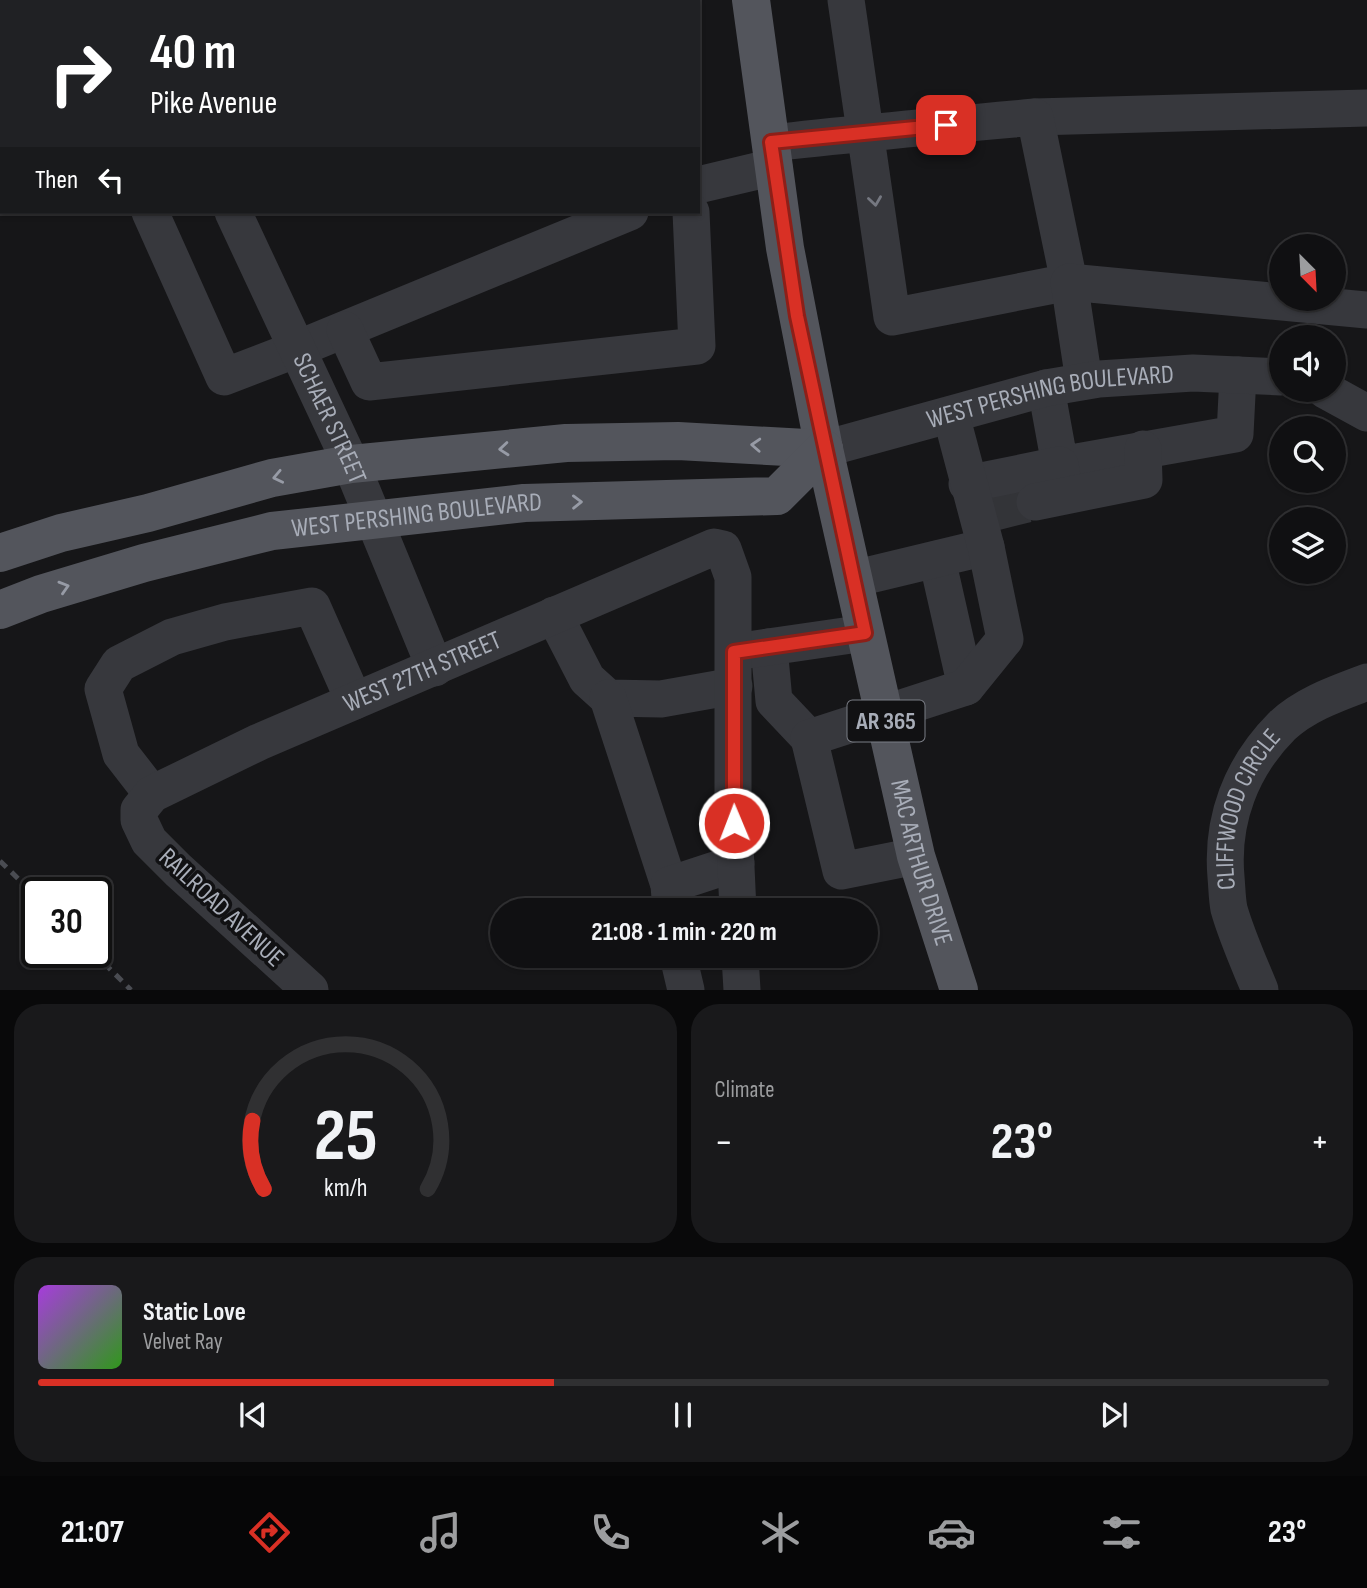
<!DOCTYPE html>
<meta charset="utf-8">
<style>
:root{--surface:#101012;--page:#19191b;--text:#f1f3f6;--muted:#9c9d9f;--line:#303032;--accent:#d93025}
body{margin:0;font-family:"Sofia Sans Condensed",sans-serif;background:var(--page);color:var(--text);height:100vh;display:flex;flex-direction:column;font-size:26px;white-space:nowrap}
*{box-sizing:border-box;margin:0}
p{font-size:23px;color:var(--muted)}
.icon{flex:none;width:38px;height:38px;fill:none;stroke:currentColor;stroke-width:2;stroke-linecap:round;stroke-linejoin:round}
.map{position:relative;height:990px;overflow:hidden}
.panel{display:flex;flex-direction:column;gap:14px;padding:14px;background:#09090a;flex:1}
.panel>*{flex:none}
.hud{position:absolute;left:0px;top:0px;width:700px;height:214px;box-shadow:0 2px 5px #0004,0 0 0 2px var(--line);background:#202124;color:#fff;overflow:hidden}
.needle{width:46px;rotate:156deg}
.controls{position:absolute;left:1269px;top:234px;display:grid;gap:14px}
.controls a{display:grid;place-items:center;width:77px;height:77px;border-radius:50%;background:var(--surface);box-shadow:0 2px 5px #0004,0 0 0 2px var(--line);font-size:35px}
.speed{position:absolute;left:21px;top:877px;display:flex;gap:14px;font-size:35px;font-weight:700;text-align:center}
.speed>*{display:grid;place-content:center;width:91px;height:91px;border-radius:50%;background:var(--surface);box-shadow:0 2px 5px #0004,0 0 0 2px var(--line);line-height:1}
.speed .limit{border:4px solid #111;border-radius:10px;background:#fff;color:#111}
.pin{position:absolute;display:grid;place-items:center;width:60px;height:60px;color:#fff;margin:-30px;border-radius:14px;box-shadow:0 4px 10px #0006}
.me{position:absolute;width:77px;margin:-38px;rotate:359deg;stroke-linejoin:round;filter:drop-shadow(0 0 5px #0008)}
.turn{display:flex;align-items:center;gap:24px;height:147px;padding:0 35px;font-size:32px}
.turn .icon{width:91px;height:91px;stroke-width:2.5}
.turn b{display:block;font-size:49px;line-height:60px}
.then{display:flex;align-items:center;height:66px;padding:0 35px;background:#0003;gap:14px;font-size:26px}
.big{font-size:52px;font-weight:700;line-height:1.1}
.panel .widget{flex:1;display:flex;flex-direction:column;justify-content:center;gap:10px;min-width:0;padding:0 24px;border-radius:28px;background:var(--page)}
.panel .dial{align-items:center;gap:0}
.dial svg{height:182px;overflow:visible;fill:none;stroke:var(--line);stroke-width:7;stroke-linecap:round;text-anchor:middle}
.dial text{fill:var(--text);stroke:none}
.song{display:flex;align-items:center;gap:21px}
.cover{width:84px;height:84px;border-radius:10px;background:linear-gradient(135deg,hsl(280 70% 55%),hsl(110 70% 35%))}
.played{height:7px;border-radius:4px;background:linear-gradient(90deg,var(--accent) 40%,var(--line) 40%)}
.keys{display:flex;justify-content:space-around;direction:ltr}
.heat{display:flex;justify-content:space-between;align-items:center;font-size:38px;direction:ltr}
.panel .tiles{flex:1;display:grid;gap:14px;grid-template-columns:1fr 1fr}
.widget:last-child{grid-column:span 2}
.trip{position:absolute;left:490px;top:898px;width:388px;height:70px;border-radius:35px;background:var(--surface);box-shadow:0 2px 5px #0004,0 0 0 2px var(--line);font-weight:700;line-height:70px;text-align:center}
.menu{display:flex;height:112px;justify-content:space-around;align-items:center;background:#060607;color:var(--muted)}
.menu .icon{width:49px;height:49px}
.menu .on{color:var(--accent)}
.menu b{font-size:32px;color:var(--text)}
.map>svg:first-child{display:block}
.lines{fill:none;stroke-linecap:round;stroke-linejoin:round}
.minor-tunnel{stroke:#333438;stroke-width:37;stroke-dasharray:37 18;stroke-linecap:butt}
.minor{stroke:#37383d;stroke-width:37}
.major{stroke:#53555c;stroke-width:38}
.rail{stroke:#4a4c52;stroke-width:5;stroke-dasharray:9 7;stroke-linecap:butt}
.oneway{stroke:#757881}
.oneway2{stroke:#979ba6}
.route-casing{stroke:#8d1f18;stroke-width:18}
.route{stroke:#d93025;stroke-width:12}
.labels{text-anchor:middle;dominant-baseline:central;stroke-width:7;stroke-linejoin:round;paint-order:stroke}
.shield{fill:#111113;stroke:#7b7e86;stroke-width:2}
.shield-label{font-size:24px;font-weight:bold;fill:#a8adb8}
.street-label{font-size:26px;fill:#a8adb8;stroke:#111113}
</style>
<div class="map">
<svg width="1367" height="990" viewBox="0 0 1367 990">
<rect width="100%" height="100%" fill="#161618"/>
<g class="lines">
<path class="minor-tunnel" d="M 991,513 L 1035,502"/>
<g class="minor">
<path d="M 143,0 L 144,2"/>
<path d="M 338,0 L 339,2"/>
<path d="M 661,0 L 661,2"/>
<path d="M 402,2 L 406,0"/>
<path d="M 1035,117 L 1367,108"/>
<path d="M 771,143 C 859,133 947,125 1035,117 L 1069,282 L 892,317 L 846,0"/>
<path d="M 0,167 L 2,166"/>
<path d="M 698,185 L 774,167"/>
<path d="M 150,212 L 224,377 L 297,349 L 630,212"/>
<path id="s1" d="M 233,212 L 351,464 L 435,668"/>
<path d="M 345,330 L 369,382 L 697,346 L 691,212"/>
<path d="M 1084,381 L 1069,282 L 1367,310"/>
<path d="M 1046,388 L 1060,465 L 1235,434 L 1238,375"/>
<path d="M 1325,390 L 1367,413"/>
<path id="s2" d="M 824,449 L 1046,388 L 1099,379 L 1193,373 L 1281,377"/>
<path d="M 967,484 L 1060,465 L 1064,488"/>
<path d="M 1035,502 L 1144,480 L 1143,449"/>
<path d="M 937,559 L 966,687"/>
<path d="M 853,579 L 986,547"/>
<path d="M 554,615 L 587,679 L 608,698 L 661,699 L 734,686"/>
<path d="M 769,647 L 774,701 L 809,738"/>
<path d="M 734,652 L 865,633"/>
<path d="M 608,698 L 669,885 L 671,910"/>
<path d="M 152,794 L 121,754 L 103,689 L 119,664 L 172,637 L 225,622 L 312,606 L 354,701"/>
<path d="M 916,856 L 841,871 L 809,738 L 966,687 L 1005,639 L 986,547 L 951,415"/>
<path d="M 669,885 L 736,863"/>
<path d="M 678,956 L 686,990"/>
<path d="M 740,956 L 742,990"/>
<path id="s3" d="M 310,990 L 178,870 L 149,841 L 139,820 L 139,810 L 152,794 L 259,742 L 714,547 L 723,549 L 733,577 L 733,803 L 738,910"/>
<path id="s4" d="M 1260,990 C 1249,963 1237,937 1229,909 C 1227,899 1227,888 1226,877 C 1221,820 1241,767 1282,726 C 1305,704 1338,693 1367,682"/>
</g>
<g class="major">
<path id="s5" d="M 751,0 L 785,248 L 824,449 L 916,856 L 959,990"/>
<path d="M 0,553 L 61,533 L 148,513 L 272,478 L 351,464 L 566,443 L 678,441 L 824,449"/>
<path id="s6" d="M 0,610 L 41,594 L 144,563 L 272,531 L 524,503 L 777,496 L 824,449"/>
</g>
<g class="rail">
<path d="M 0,861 L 37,897"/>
<path d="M 93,952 L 131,990"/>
</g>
</g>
<defs><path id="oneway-chevron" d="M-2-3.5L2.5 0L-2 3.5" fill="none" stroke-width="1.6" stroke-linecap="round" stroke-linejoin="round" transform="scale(1.75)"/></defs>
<use class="oneway" href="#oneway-chevron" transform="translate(875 201) rotate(82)"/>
<g class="oneway2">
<use href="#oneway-chevron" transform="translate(756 445) rotate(-177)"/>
<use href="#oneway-chevron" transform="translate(504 449) rotate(175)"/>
<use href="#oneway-chevron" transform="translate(278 477) rotate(168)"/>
<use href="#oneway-chevron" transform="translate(577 502) rotate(-1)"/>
<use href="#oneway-chevron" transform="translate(64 587) rotate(-17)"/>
</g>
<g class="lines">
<defs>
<path id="route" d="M 734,823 L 734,652 L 865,633 L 797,316 L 771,142 L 946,125"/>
</defs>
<use href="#route" class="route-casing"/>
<use href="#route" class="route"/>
</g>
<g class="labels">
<rect class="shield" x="847.5" y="700.5" width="77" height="41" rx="5"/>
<g class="shield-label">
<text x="886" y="721">AR 365</text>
</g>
<g class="street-label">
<text stroke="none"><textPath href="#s2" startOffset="233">WEST PERSHING BOULEVARD</textPath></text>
<text stroke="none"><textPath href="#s1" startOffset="228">SCHAER STREET</textPath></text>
<text stroke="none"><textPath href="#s6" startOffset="429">WEST PERSHING BOULEVARD</textPath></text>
<text stroke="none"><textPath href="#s3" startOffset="570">WEST 27TH STREET</textPath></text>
<text stroke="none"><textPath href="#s4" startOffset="191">CLIFFWOOD CIRCLE</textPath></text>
<text stroke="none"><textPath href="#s5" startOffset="880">MAC ARTHUR DRIVE</textPath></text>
<text transform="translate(221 908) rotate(43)">RAILROAD AVENUE</text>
</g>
</g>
</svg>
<div class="controls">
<a><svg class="needle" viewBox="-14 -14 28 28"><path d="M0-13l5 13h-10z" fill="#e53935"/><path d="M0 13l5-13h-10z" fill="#9c9d9f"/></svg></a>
<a><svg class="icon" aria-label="sound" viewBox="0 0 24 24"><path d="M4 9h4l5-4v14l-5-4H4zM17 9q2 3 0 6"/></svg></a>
<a><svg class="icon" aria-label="search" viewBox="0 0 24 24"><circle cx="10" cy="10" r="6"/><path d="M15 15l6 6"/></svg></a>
<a><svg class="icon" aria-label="layers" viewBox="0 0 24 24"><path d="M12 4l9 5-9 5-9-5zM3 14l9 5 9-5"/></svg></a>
</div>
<div class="speed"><div class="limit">30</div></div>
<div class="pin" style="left:946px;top:125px;background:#d93025"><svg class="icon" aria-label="arrive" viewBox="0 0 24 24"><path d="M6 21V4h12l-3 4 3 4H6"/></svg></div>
<svg class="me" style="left:734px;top:823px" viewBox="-20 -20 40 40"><circle r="17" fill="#d93025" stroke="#fff" stroke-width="3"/><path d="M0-11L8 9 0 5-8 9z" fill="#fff"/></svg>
<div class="trip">21:08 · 1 min · 220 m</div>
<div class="hud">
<div class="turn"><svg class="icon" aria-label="right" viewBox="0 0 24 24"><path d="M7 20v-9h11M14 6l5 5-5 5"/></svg><div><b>40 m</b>Pike Avenue</div></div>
<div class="then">Then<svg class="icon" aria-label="left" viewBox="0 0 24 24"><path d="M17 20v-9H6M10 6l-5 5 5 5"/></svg></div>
</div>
</div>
<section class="panel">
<div class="tiles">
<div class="widget dial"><svg viewBox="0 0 100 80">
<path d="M14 69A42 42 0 1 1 86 69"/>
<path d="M14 69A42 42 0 0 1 9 39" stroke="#d93025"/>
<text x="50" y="56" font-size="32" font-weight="700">25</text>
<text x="50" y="72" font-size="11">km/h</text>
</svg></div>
<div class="widget"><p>Climate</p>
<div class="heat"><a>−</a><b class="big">23°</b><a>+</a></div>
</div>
<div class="widget">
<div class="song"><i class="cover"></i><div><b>Static Love</b><p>Velvet Ray</p></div></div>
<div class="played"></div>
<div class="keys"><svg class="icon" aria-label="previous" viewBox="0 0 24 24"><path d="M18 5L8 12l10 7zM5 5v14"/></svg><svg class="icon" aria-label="pause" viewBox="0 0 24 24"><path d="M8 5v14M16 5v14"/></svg><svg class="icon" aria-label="next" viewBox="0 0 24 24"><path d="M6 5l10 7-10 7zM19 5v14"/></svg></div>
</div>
</div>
</section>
<nav class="menu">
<b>21:07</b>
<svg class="icon on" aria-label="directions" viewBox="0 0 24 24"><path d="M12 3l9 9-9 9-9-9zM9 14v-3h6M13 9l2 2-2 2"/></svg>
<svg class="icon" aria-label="music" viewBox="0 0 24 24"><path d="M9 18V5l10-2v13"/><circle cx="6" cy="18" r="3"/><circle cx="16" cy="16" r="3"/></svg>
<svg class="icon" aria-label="phone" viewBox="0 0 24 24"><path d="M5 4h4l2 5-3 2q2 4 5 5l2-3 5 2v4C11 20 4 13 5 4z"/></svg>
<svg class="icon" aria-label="climate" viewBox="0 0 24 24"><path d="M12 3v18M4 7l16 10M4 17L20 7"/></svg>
<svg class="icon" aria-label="car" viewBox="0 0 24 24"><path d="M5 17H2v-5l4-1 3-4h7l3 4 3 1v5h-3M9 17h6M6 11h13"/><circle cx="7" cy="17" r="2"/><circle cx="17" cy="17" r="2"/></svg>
<svg class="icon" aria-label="filters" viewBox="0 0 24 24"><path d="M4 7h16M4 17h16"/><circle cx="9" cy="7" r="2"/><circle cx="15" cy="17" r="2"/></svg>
<b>23°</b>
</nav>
